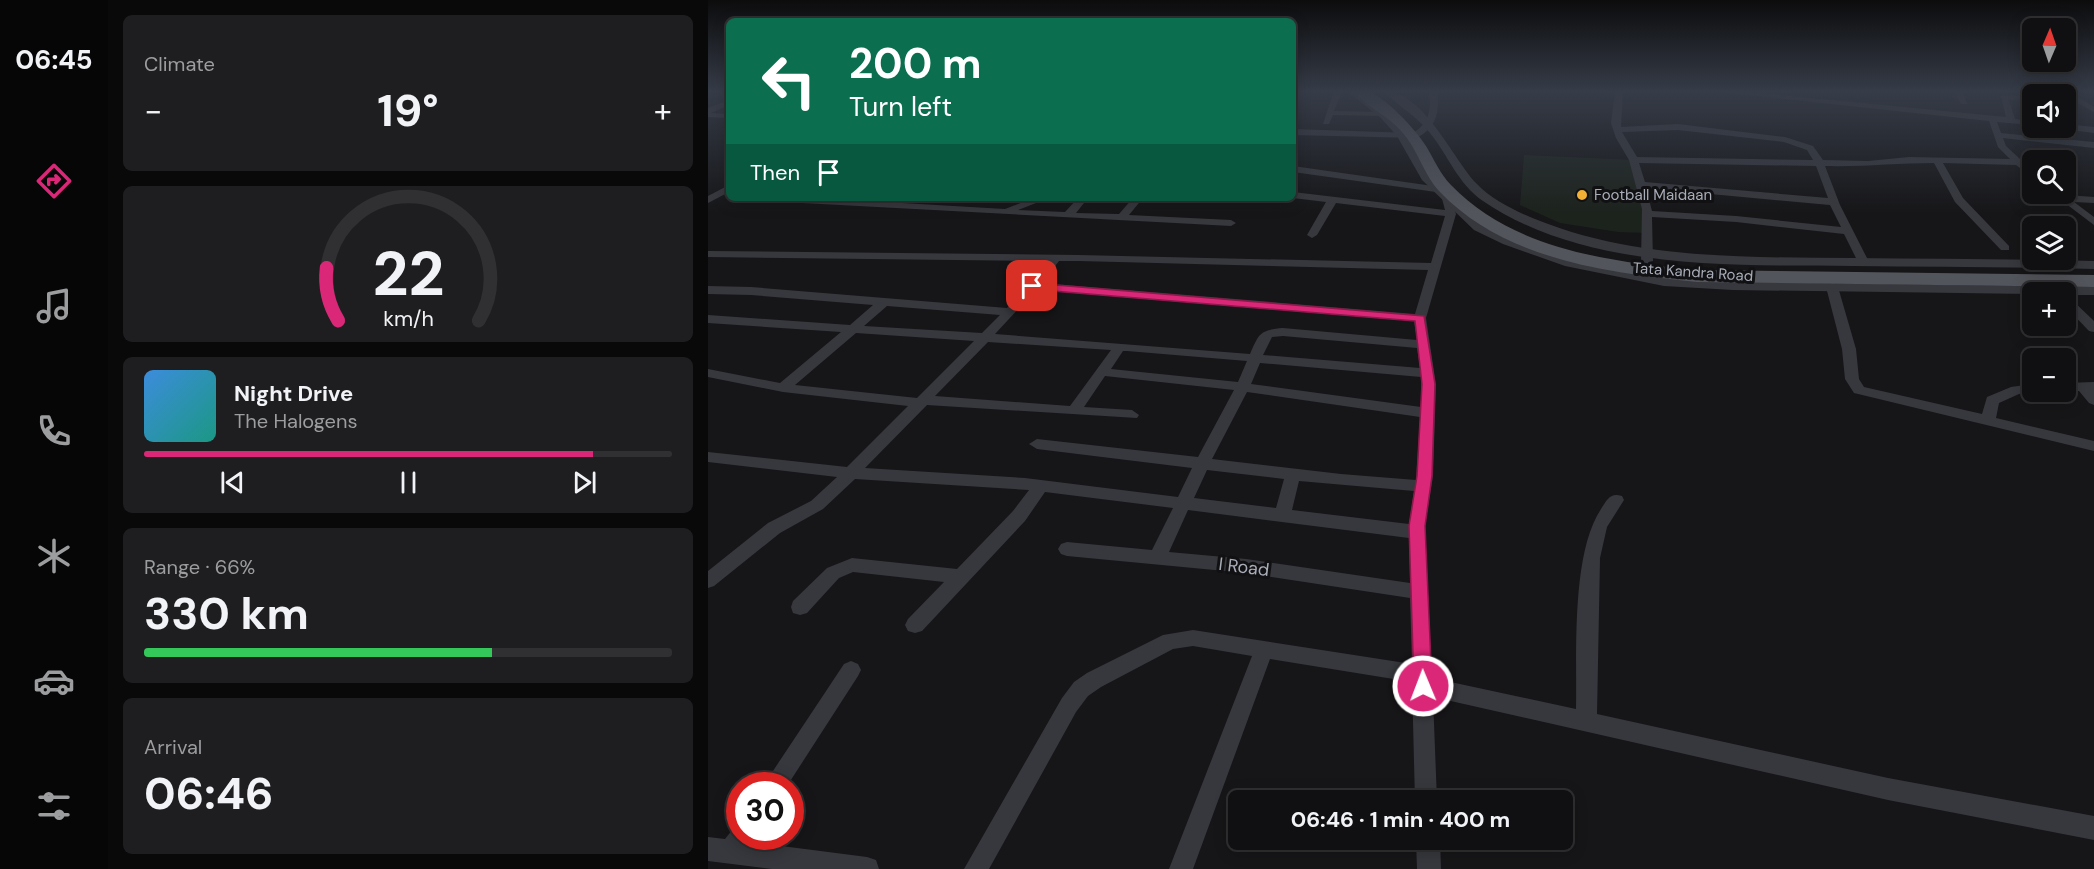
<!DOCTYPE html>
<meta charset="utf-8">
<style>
:root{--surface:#101012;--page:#1e1e20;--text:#f1f3f6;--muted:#9c9d9f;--line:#303032;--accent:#db2777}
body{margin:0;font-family:"DM Sans",sans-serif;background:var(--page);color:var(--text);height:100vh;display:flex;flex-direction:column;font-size:22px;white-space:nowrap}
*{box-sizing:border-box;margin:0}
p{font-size:20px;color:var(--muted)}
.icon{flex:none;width:33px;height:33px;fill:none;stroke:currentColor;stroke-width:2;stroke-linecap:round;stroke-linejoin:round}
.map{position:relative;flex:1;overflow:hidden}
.sheet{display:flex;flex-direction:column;gap:15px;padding:15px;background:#09090a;width:600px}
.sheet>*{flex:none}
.hud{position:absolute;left:18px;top:18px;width:570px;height:183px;border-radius:9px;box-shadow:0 3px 15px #0003,0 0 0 2px var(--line);background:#0b6e4f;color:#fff;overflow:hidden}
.needle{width:39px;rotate:2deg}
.controls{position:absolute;left:1314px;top:18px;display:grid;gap:12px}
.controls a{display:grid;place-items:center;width:54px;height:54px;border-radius:9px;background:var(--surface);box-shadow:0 3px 15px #0003,0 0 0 2px var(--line);font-size:30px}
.speed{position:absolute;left:18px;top:772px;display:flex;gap:12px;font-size:30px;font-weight:700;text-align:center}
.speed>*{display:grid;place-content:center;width:78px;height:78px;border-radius:50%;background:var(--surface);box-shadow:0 3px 15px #0003,0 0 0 2px var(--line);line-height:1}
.speed .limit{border:9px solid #d22;background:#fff;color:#111}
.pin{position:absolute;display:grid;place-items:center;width:51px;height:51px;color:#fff;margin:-26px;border-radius:12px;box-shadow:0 3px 9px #0006}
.me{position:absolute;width:66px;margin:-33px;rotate:359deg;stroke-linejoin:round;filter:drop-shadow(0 0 4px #0008)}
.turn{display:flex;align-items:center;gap:21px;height:126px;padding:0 24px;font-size:27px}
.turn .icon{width:78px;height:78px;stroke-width:2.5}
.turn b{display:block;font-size:42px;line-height:51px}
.then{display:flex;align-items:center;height:57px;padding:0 24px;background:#0003;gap:12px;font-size:22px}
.big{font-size:45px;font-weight:700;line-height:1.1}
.sheet .widget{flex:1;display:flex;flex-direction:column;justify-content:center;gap:9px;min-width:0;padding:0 21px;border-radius:9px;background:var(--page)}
.sheet .dial{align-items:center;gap:0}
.dial svg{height:156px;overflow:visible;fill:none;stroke:var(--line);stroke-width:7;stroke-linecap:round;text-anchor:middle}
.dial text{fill:var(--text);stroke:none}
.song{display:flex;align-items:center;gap:18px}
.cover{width:72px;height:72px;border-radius:9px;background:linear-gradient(135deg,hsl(210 70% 55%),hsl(170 70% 35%))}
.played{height:6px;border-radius:3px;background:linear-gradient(90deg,var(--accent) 85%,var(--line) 85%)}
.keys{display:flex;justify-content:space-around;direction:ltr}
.heat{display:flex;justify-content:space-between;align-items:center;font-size:33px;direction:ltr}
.charge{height:9px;border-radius:4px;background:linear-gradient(90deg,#34c759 66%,var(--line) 0)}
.trip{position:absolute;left:520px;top:790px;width:345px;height:60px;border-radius:9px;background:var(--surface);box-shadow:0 3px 15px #0003,0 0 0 2px var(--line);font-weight:700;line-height:60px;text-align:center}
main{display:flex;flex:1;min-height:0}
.tab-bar{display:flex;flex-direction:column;width:108px;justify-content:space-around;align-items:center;background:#060607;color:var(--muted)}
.tab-bar .icon{width:42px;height:42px}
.tab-bar .selected{color:var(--accent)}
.tab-bar b{font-size:27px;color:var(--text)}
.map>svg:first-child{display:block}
.green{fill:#1c231d}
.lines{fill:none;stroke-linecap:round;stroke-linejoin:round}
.minor{fill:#37383d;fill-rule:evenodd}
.tertiary{fill:#37383d;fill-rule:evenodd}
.primary{fill:#53555c;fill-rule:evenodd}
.route{fill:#db2777;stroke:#8e194d;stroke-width:1.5}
.poi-dot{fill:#f2b134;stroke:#111113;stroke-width:2}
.labels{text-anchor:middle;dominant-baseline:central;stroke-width:6;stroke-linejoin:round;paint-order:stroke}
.far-poi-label{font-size:15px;fill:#a8adb8;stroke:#111113;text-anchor:start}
.far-street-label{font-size:15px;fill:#a8adb8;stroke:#111113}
.street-label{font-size:18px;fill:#a8adb8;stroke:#111113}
</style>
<main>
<nav class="tab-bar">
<b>06:45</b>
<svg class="icon selected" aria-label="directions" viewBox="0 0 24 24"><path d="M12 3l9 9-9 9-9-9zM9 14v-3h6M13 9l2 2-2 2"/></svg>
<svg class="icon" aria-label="music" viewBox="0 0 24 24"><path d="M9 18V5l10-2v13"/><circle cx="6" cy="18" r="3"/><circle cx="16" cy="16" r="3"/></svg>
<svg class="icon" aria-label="phone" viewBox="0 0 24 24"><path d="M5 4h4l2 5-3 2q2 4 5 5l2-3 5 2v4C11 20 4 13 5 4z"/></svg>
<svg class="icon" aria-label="climate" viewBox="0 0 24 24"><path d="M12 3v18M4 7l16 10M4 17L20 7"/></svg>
<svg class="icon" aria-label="car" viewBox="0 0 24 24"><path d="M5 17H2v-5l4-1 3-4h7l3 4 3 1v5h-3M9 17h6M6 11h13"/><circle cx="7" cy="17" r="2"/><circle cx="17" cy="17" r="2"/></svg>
<svg class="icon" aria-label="filters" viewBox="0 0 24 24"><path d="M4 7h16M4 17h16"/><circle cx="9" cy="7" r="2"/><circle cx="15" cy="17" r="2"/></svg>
</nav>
<section class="sheet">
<div class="widget"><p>Climate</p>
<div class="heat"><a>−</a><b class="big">19°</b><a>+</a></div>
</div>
<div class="widget dial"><svg viewBox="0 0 100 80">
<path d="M14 69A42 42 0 1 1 86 69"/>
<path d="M14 69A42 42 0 0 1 8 42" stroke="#db2777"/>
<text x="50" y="56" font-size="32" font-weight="700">22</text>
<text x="50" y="72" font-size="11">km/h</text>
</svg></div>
<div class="widget">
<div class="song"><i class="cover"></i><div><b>Night Drive</b><p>The Halogens</p></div></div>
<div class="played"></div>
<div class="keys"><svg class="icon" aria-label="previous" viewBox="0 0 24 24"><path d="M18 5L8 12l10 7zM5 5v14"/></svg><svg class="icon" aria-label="pause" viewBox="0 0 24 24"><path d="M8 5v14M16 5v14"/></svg><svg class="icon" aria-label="next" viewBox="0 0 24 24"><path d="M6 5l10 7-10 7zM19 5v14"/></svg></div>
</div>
<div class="widget"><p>Range · 66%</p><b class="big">330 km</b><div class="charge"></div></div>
<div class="widget"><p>Arrival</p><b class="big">06:46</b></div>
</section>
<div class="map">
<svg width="1386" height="869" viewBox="0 0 1386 869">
<rect width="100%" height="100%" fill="#161618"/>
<path class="green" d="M 816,155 L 926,160 L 939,233 L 910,232 L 852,223 L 812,205 Z"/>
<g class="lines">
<g class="minor">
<path d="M 626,91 L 634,91 L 626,111 L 674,112 L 678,114 L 674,116 L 625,115 L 621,124 L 615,124 Z"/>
<path d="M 721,91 L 729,91 C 732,112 728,129 708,138 L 585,135 L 585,129 L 704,133 C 721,125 724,109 721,91 Z"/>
<path d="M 907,91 L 915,91 L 913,127 L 970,124 L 1077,137 L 1105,146 L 1115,160 L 1160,161 L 1201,157 L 1302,159 L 1290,147 L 1281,121 L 1002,91 L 1031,91 L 1298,117 L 1293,96 L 1324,95 L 1324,99 L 1301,100 L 1307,119 L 1324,121 L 1324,125 L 1289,122 L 1293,133 L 1386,142 L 1386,148 L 1295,138 L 1298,146 L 1324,170 L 1324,177 L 1308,165 L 1235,163 L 1255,198 L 1301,246 L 1301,250 L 1293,250 L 1247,202 L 1226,163 C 1189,163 1154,167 1117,166 L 1132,205 L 1161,262 L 1159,264 L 1151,264 L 1136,234 L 1028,222 L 944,217 L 945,261 L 939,264 L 933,261 L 934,209 L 921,160 L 908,138 L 903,123 ZM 970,130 L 1076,142 L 1099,150 L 1105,160 L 929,157 L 914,132 ZM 931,163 L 1108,166 L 1120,198 L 937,182 ZM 938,188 L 1122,205 L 1133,227 L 1028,216 L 944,211 Z"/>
<path d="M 1246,91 L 1254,91 L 1259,104 L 1253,104 Z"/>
<path d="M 1358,93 L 1364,93 L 1386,107 L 1386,112 L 1358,97 Z"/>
<path d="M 21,100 L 21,105 L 3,113 L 21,114 L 21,118 L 0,117 L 0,108 Z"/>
<path d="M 1358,124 L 1386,127 L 1386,133 L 1355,129 Z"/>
<path d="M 585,166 L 732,187 L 739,186 L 748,214 L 718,318 L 728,385 L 725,476 L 717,526 L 724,678 L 868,709 C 869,654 863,554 893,509 C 899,500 902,492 914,496 L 916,500 L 899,527 L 892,558 L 889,714 L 1180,778 L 1386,816 L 1386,840 L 1180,800 L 725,697 L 729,801 L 707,801 L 704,682 L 562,659 L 485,869 L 461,869 L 544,656 L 485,646 L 465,649 L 393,687 L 380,696 L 368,712 L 281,869 L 256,869 L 354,698 L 366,682 L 379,673 L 455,635 L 485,630 L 704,664 L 702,598 L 538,573 L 359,556 L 353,554 L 350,549 L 353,544 L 359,542 L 444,550 L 465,508 L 337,492 L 317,521 L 214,631 L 207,633 L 200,631 L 197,625 L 200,619 L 236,582 L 145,572 L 131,578 L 99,613 L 92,615 L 85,613 L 83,607 L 85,601 L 119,568 L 144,558 L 249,569 L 305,511 L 321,490 L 147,479 L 115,509 L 72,533 L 6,586 L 0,588 L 0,571 L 60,523 L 103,501 L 129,477 L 0,462 L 0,452 L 139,467 L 200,406 L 75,392 L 0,377 L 0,369 L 72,383 L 133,332 L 0,323 L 0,315 L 142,325 L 165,305 L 43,295 L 0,294 L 0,286 L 43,287 L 299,308 L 340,261 L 0,257 L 0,251 L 371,255 L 723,263 L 737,216 L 628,203 L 609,235 L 604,238 L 599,235 L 618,202 L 585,198 L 585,192 L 737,210 L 732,191 L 728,192 L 585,172 ZM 351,261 L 371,261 L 720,270 L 707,314 L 334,283 ZM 328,290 L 706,321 L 709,340 L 575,328 C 552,330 551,333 542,354 L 287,334 ZM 179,306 L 292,315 L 274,333 L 156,326 ZM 148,333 L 266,341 L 209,398 L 87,385 ZM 575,336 L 709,348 L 712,368 L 555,355 L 564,337 ZM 280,342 L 403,350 L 362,406 L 227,396 ZM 415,351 L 419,351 L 539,361 L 530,382 L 403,369 ZM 552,363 L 713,377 L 713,407 L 543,384 ZM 397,376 L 526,390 L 490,457 L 329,439 L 321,444 L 329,449 L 484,468 L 470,497 L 317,478 L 157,468 L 219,405 L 429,418 L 431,415 L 424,410 L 376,407 ZM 539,392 L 712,417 L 708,480 L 633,474 L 504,459 ZM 499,470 L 576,479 L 568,508 L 486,498 ZM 591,481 L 706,491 L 701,524 L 584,510 ZM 480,510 L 701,538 L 702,583 L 538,559 L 461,552 Z"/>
<path d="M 21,185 L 21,192 L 0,203 L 0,196 Z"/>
<path d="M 1345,194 L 1386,197 L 1386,203 L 1366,202 L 1386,217 L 1386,225 Z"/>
<path d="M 52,198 L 108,198 L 297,209 L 326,198 L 341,198 L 310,210 L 357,212 L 370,198 L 380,198 L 368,213 L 411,214 L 425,198 L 435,198 L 421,215 L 523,220 L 528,223 L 523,226 L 57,201 Z"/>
<path d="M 1124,283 L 1130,287 L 1148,349 L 1151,379 L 1156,387 L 1274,414 L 1279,397 L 1303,387 L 1324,384 L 1324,392 L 1328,392 L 1311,394 L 1291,403 L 1288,418 L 1386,441 L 1386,451 L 1146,393 L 1137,379 L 1134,349 L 1118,287 Z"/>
<path d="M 1358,297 L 1362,298 L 1386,321 L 1386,332 L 1381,331 L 1358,307 Z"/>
<path d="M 1386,382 L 1386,405 L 1381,403 L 1371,391 L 1358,391 L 1358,383 Z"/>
<path d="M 143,661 L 150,664 L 153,670 L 150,676 L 79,786 L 55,786 L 136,664 Z"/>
<path d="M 32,826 L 32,837 L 45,837 L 43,842 L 159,857 L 168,860 L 171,869 L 64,869 L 0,861 L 0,837 L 17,839 L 25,829 Z"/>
<path d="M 708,840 L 732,840 L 733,869 L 709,869 Z"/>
</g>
<g class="tertiary">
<path d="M 639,91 L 649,91 L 679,114 L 697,133 L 723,176 L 774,224 L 805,238 L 865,260 L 956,278 L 1025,282 L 1386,287 L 1386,295 L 1358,295 L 1358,292 L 1324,292 L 1324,294 L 1025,290 L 956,286 L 857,266 L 795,244 L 766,230 L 714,180 L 689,136 L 673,118 Z"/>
<path d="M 675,91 C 716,91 744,158 769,184 C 783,199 807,211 827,219 C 928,260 1038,257 1145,258 C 1225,259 1306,259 1386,261 L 1386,269 C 1306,267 1225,267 1145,266 C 1026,265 878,271 775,201 C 750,184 740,155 722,133 C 709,116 690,106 675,91 Z"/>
</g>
<path class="primary" d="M 644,91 C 648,91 654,91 658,91 C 675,94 709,131 718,146 C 726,159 732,174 743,185 C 805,250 904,262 989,270 L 1386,275 L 1386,287 L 989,282 C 901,273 797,260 732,192 C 715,174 710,149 693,131 C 679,115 658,106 644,91 Z"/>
</g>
<linearGradient id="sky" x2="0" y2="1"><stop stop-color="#0c0c0d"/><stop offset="0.43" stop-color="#363c48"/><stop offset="1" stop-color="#363c48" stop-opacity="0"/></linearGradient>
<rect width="1386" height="213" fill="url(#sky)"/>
<path class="route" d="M 324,283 L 716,316 L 727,384 L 724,476 L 717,526 L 724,686 L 721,692 L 715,694 L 708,692 L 706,686 L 701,526 L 709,476 L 714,384 L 707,321 L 321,289 L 321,284 Z"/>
<circle class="poi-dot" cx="874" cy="195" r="6"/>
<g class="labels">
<g class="far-poi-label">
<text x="886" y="195">Football Maidaan</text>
</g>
<g class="far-street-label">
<text transform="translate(985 272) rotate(4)">Tata Kandra Road</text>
</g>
<g class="street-label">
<text transform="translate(536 567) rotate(7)">I Road</text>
</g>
</g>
</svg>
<div class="controls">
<a><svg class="needle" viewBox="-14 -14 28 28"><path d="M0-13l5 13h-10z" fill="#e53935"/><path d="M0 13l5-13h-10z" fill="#9c9d9f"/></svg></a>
<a><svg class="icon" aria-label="sound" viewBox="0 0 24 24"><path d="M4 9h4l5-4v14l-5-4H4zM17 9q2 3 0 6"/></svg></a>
<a><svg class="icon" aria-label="search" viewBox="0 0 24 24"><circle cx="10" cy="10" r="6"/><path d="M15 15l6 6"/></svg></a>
<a><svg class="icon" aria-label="layers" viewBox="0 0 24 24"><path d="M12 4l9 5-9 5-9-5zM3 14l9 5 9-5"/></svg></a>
<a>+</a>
<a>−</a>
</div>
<div class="speed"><div class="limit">30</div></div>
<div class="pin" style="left:324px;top:286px;background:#d93025"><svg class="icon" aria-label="arrive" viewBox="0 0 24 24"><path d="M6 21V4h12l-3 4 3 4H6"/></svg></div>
<svg class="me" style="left:715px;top:686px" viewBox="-20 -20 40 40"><circle r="17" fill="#db2777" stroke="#fff" stroke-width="3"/><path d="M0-11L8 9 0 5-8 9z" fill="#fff"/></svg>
<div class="trip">06:46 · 1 min · 400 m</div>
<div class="hud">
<div class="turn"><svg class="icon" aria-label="left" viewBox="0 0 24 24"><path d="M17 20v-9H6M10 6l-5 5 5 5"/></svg><div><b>200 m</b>Turn left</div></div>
<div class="then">Then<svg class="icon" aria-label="arrive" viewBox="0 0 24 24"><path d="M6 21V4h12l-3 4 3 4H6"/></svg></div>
</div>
</div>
</main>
